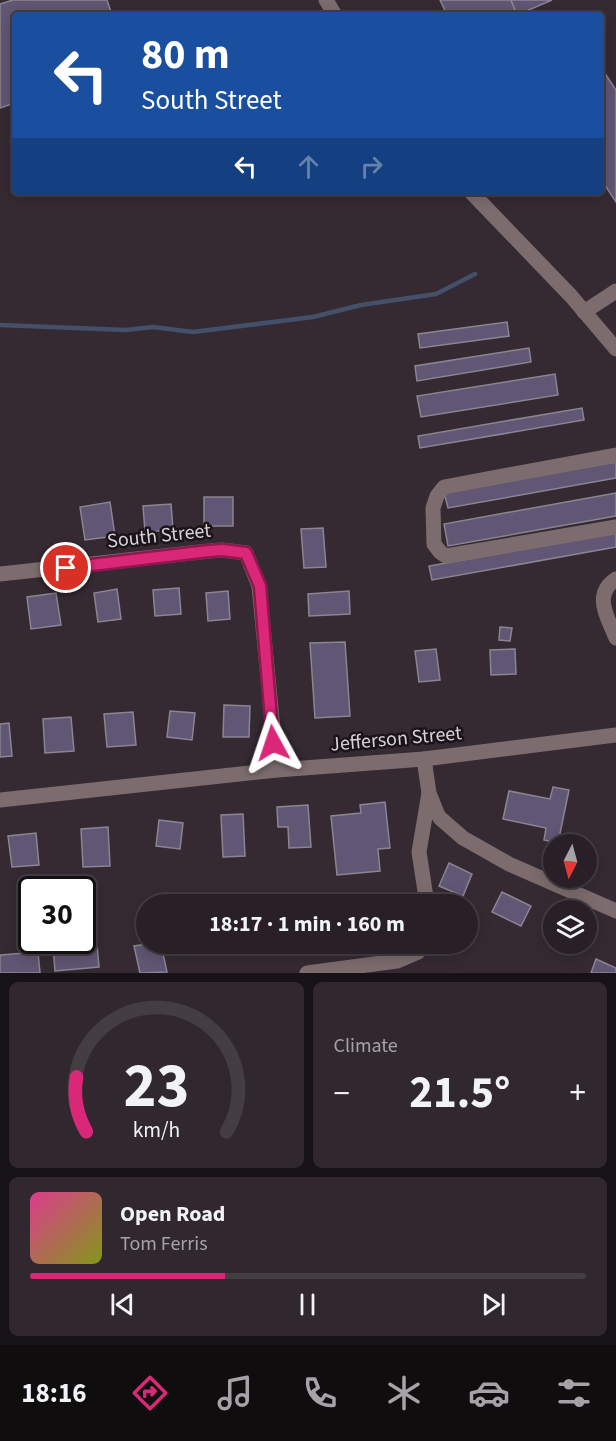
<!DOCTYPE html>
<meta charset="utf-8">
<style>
:root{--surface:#282026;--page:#30282e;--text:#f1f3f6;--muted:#a5a3a7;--line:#443e43;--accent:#db2777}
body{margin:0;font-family:"Source Sans 3",sans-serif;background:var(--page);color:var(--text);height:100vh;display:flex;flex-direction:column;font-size:22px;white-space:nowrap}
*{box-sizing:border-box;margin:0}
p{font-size:20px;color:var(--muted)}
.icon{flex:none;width:33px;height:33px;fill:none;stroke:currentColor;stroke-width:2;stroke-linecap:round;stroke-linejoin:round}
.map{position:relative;height:973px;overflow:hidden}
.panel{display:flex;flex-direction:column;gap:9px;padding:9px;background:#161215;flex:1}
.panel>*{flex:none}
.hud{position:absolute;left:12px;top:12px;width:592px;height:183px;border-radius:6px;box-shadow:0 3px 15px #0003,0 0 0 2px var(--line);background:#1a4fa0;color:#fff;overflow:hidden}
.needle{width:39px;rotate:186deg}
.buttons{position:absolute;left:543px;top:834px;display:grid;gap:12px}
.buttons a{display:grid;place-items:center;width:54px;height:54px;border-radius:50%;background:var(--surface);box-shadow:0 3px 15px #0003,0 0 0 2px var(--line);font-size:30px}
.speed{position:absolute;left:18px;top:876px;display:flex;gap:12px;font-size:30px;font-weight:700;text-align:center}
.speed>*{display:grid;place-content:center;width:78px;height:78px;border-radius:50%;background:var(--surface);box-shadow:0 3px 15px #0003,0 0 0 2px var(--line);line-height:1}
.speed .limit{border:3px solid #111;border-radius:9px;background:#fff;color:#111}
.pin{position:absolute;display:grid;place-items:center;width:51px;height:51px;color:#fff;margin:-26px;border:3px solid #fff;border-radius:50%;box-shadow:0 2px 6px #0007}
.me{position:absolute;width:66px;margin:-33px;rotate:355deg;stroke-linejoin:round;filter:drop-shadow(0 0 4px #0008)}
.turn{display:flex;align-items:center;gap:21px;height:126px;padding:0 30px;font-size:27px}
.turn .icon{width:78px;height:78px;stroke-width:2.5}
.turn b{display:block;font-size:42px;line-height:51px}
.lanes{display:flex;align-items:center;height:57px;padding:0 30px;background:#0003;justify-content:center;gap:30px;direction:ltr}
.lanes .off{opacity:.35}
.big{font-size:45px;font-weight:700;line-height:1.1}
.panel .tile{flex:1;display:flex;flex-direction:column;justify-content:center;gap:9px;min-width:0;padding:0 21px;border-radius:9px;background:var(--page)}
.panel .dial{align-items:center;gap:0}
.dial svg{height:156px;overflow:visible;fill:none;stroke:var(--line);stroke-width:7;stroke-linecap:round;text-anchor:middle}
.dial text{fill:var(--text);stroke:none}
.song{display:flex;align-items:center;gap:18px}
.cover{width:72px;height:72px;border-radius:9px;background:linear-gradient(135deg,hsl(330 70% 55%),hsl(70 70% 35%))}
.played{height:6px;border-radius:3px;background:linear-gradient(90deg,var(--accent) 35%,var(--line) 35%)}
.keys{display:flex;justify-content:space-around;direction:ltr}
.heat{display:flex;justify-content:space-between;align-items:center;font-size:33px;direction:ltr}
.panel .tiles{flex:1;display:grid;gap:9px;grid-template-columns:1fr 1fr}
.tile:last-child{grid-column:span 2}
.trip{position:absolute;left:136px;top:894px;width:342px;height:60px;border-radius:30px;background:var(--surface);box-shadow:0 3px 15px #0003,0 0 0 2px var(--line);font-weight:700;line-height:60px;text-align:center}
.menu{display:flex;height:96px;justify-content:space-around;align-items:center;background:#100d0f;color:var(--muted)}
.menu .icon{width:42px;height:42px}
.menu .active{color:var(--accent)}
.menu b{font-size:27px;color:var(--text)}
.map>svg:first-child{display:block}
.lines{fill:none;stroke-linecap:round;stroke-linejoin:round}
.stream{stroke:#444f6a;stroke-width:4.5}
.building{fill:#615673;stroke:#8a8593;stroke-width:1.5}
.minor{stroke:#7c6c6d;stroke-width:15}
.route-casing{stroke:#8e194d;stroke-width:15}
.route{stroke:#db2777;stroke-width:10}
.labels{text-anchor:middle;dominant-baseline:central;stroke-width:5;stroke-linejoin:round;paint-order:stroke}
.street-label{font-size:20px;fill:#d9d1d6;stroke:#1a1418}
</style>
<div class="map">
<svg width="616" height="973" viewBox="0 0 616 973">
<rect width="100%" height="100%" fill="#352a32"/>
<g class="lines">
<path class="stream" d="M 0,325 L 126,330 L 153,327 L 193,332 L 313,317 L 361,305 L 436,294 L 475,274"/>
</g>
<g class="building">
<path d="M 13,0 L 107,0 L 112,15 L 15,15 L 15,103 L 0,108 L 0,4 Z"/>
<path d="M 440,0 L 511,0 L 517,15 L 447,15 Z"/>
<path d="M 511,0 L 552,0 L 517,15 Z"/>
<path d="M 606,75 L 616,90 L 616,202 L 602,181 L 602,78 Z"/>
<path d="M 507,322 L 509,336 L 420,348 L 418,334 Z"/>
<path d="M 529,348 L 531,362 L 417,381 L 415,366 Z"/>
<path d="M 555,374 L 558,395 L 421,417 L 417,396 Z"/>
<path d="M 582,408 L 584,420 L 420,448 L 418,436 Z"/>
<path d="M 616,462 L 616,478 L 448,508 L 444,492 Z"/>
<path d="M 616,493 L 616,516 L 448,546 L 444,524 Z"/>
<rect x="204" y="497" width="29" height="29"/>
<path d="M 110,502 L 115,536 L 85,540 L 80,507 Z"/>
<path d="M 171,504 L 173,530 L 145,532 L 143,506 Z"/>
<path d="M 323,528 L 326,567 L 304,568 L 301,529 Z"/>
<path d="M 616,533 L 616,547 L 432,580 L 429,566 Z"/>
<path d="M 179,588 L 181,614 L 155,616 L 153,590 Z"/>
<path d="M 117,589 L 121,619 L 98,622 L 94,593 Z"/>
<path d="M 228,591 L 230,619 L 208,621 L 206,593 Z"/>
<path d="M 349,591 L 350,614 L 309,616 L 308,594 Z"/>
<path d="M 56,593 L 61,625 L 31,629 L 27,597 Z"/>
<path d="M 500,627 L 512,628 L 510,641 L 499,640 Z"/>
<path d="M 345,642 L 350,716 L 315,718 L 310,643 Z"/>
<path d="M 436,649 L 440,680 L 419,682 L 415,651 Z"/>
<path d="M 515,649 L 516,674 L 491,675 L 490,650 Z"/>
<path d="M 224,705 L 250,706 L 249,737 L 223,737 Z"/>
<path d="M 170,711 L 195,713 L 192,740 L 167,737 Z"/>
<path d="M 133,712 L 136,745 L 107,747 L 104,714 Z"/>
<path d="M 71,717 L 74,751 L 45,753 L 43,719 Z"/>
<path d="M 9,723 L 12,756 L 0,757 L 0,724 Z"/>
<path d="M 553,787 L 569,790 L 558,843 L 544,840 L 546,828 L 503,819 L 509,791 L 550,799 Z"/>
<path d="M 385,802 L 390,848 L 378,849 L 380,871 L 337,875 L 331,816 L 361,813 L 360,805 Z"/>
<path d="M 308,805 L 311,847 L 289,848 L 288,827 L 278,827 L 277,807 Z"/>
<path d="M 243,814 L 245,856 L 223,857 L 221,815 Z"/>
<path d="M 159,820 L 183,823 L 180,849 L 156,846 Z"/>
<path d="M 108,827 L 110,866 L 83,867 L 81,829 Z"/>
<path d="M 36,833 L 39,865 L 12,867 L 8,836 Z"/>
<path d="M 449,863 L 472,874 L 463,896 L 439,886 Z"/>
<path d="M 502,892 L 531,906 L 521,926 L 492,912 Z"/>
<path d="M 554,925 L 554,940 L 548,937 Z"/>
<path d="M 97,944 L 99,967 L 55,971 L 53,947 Z"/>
<path d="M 148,944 L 161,944 L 167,972 L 140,973 L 134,946 Z"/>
<path d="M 199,944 L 240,944 L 241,949 L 201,954 Z"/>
<path d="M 331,944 L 353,944 L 332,948 Z"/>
<path d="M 38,952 L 40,973 L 0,973 L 0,955 Z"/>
<path d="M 596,959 L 616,968 L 616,973 L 591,973 Z"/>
</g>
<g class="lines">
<g class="minor">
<path d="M 326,0 L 335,15"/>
<path d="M 471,192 L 571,296 L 616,349"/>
<path d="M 584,312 L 616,291"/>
<path d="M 616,455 L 444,487 L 437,496 L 433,508 L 434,544 L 440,552 L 446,556 L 616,527"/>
<path d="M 0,574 L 209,551 L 222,550 L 246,553 L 259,586 L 277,770"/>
<path d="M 616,579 C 592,595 608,618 616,638"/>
<path d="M 424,759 L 429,793 L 437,813 L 440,818 L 463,838 L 509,864 L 616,911"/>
<path d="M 0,800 L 277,770 L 424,759 L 616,735"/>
<path d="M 427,904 L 419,852 L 429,793"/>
<path d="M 307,973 L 397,961 L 418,952 L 425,944"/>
</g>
</g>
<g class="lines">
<defs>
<path id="route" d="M 66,568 L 209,551 L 222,550 L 246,553 L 260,586 L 273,743"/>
</defs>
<use href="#route" class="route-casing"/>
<use href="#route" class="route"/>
</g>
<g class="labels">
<g class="street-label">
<text transform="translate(159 536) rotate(-6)">South Street</text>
<text transform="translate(396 739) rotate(-5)">Jefferson Street</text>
</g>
</g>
</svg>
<div class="buttons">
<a><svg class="needle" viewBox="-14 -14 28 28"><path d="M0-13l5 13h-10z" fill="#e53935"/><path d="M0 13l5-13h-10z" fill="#a5a3a7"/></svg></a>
<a><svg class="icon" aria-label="layers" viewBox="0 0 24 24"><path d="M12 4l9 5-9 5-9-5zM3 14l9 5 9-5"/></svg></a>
</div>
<div class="speed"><div class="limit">30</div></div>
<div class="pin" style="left:66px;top:568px;background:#d93025"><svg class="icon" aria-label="arrive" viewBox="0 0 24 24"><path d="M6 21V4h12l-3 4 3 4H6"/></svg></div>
<svg class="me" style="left:273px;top:743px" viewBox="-20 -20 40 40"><path d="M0-17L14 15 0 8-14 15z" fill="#db2777" stroke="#fff" stroke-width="4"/></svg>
<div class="trip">18:17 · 1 min · 160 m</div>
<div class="hud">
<div class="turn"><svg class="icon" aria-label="left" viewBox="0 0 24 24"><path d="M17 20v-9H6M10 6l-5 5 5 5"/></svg><div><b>80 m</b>South Street</div></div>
<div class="lanes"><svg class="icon" aria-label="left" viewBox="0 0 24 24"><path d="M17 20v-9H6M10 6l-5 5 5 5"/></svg><svg class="icon off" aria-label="ahead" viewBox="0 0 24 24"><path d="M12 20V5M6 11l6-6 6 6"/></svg><svg class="icon off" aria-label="right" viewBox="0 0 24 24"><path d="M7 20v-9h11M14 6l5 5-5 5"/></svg></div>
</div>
</div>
<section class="panel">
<div class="tiles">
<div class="tile dial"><svg viewBox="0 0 100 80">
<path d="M14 69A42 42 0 1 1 86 69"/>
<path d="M14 69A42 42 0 0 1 9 41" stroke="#db2777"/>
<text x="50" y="56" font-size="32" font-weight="700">23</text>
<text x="50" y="72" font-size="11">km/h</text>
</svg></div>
<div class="tile"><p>Climate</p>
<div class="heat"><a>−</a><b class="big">21.5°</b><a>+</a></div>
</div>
<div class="tile">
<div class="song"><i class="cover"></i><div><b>Open Road</b><p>Tom Ferris</p></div></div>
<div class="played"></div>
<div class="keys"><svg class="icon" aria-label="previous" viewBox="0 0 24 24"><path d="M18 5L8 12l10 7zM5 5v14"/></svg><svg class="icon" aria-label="pause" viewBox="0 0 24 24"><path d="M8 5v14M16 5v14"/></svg><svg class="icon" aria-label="next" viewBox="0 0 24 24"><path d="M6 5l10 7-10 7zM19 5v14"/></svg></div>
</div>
</div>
</section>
<nav class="menu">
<b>18:16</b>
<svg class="icon active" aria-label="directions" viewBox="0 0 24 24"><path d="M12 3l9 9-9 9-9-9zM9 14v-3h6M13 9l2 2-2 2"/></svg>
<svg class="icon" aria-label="music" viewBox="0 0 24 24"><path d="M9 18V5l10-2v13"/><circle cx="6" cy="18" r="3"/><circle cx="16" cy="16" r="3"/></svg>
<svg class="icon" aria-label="phone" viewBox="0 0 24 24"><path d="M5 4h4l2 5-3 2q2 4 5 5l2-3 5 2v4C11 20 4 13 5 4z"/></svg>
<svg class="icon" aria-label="climate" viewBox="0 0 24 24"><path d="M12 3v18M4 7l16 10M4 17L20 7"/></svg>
<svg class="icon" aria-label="car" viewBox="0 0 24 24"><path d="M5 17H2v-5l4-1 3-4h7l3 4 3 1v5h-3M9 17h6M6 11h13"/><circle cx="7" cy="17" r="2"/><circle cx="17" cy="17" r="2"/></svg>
<svg class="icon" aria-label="filters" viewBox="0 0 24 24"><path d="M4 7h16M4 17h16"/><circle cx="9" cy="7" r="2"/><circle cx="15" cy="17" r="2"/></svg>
</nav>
